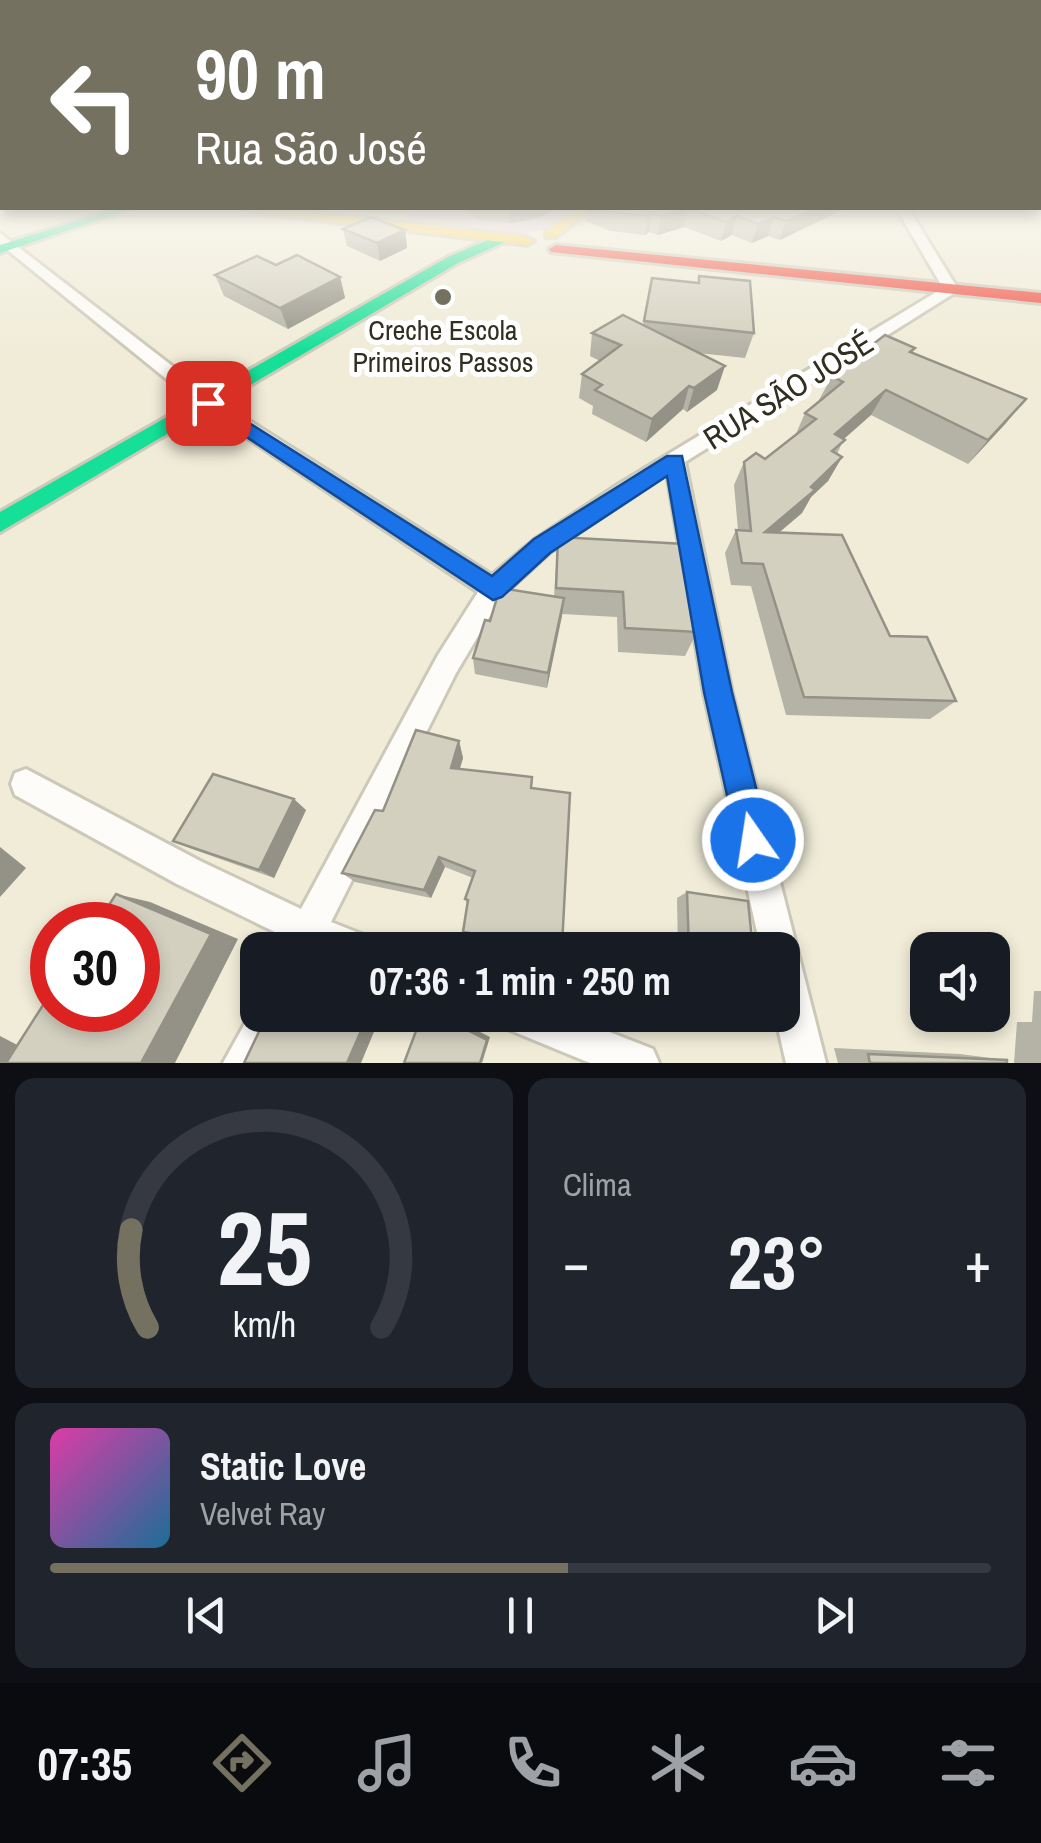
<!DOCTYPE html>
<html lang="pt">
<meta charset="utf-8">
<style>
:root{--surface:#171b24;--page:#20242c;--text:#f1f3f6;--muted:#9ea1a6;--line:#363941;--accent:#747160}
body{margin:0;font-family:"Archivo Narrow",sans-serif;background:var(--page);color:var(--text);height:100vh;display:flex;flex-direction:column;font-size:38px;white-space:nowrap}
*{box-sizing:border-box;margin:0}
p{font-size:32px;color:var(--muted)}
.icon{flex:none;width:55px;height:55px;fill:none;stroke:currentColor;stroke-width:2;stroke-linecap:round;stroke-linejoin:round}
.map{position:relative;height:1063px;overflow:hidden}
.drawer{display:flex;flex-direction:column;gap:15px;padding:15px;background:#0d0f14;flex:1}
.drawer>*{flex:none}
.hud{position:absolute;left:0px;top:0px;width:1042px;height:210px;box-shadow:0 5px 15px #0003;background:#747160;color:#fff;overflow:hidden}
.fabs{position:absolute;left:910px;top:932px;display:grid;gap:20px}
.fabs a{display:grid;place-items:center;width:100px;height:100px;border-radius:20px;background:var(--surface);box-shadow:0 5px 15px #0003;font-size:50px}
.speed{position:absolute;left:30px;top:902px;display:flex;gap:20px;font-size:50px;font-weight:700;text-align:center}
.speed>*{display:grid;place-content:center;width:130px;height:130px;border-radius:50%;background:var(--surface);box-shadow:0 5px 15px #0003;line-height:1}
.speed .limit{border:15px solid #d22;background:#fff;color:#111}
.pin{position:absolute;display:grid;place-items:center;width:85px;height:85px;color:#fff;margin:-42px;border-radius:20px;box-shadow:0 5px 15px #0006}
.me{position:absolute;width:110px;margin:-55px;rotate:347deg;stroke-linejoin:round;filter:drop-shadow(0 0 8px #0008)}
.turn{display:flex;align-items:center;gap:35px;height:210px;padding:0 30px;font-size:45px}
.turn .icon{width:130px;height:130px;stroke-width:2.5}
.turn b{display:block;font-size:70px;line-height:85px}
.big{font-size:75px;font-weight:700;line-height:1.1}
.drawer .tile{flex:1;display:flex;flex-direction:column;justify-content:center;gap:15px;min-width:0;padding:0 35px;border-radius:20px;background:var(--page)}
.drawer .dial{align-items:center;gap:0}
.dial svg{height:260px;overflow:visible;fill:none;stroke:var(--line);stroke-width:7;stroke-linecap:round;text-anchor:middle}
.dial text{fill:var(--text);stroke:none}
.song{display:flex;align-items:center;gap:30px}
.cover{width:120px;height:120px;border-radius:15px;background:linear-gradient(135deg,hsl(320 70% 55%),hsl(200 70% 35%))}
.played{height:10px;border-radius:5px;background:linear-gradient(90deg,var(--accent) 55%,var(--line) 55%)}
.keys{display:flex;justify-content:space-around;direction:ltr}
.heat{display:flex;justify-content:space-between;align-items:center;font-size:55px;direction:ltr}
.drawer .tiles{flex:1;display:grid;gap:15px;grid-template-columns:1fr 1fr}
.tile:last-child{grid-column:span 2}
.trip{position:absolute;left:240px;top:932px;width:560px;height:100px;border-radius:20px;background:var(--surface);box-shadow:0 5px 15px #0003;font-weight:700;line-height:100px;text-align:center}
.menu{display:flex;height:160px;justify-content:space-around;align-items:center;background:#090b0e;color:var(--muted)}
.menu .icon{width:70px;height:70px}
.menu .selected{color:var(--accent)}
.menu b{font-size:45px;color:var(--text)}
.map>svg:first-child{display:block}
.green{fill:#e3cadf}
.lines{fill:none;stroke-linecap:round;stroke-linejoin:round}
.street-casing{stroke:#cdc9b9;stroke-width:6}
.fast-casing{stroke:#cdc9b9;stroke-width:6}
.slow-casing{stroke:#cdc9b9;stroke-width:6}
.jam-casing{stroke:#cdc9b9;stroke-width:6}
.street{fill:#fdfcf9;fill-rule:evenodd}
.fast{fill:#16e098;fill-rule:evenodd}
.slow{fill:#ffcf43;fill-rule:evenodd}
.jam{fill:#f24e42;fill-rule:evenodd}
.wall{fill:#b5b3a5}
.shaded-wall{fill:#949286}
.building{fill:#d3d0c0;stroke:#949286;stroke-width:2.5}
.route{fill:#1a73e8;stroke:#114b97;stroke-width:2.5}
.poi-dot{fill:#747160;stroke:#fff;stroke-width:4}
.labels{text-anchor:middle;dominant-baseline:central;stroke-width:10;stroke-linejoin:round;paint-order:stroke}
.far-poi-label{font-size:28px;fill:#322f20;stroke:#fff}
.street-label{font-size:32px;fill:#322f20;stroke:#fff}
</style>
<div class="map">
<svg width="1041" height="1063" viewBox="0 0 1041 1063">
<rect width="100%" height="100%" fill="#f0ecd8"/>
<path class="green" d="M 424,208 L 577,208 L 543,230 L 523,234 L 415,223 L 405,217 Z"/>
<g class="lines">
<defs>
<g id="street">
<path d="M 896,208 L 908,208 L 958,289 L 956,292 L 685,462 L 732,693 L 826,1063 L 786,1063 L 775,1015 L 782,1015 L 782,950 L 761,950 L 704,693 L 667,473 L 550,552 L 502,596 L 456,673 L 331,922 L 369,937 L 374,950 L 280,950 L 285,937 L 177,884 L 15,795 L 11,784 L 15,773 L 26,769 L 200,861 L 301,909 L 438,655 L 478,592 L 201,407 L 0,244 L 0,233 L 215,399 L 492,575 L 534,540 L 619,484 L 943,288 Z"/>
<path d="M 258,1000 L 258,1015 L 286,1015 L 264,1063 L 223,1063 Z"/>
<path d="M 499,1015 L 566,1015 L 653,1049 L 659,1063 L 590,1063 L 505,1028 Z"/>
</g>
<g id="fast">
<path d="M 118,208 L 135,208 L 0,253 L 0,245 Z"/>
<path d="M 502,234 L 509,238 L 507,241 L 458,263 L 0,532 L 0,512 L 448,257 Z"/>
</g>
<g id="slow">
<path d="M 244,208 L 277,208 L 527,237 L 534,241 L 527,245 L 250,212 Z"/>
<path d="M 581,208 L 594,208 L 556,237 L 546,237 L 546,231 Z"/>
</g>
<path id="jam" d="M 556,245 L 1041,293 L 1041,303 L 551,252 L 549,249 Z"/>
</defs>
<use href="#street" class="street-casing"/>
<use href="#fast" class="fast-casing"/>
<use href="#slow" class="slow-casing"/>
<use href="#jam" class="jam-casing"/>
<use href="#street" class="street"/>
<use href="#fast" class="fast"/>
<use href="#slow" class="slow"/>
<use href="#jam" class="jam"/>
</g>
<g class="wall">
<path d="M 460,208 L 557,208 L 539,218 L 510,223 L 479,220 Z"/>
<path d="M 587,208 L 846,208 L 780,240 L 768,236 L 752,243 L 732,235 L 721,241 L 684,227 L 658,235 L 649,232 L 645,235 L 610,231 L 586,221 Z"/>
<path d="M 343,229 L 405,230 L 407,248 L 380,261 L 347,246 Z"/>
<path d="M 215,275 L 340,277 L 345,298 L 288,329 L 224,296 Z"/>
<path d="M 699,276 L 754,333 L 745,358 L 698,353 L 717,390 L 687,412 L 683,409 L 646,442 L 592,414 L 593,406 L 579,398 L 582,374 L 600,361 L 590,356 L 592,333 L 643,325 L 652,278 L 698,283 Z"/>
<path d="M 915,348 L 912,353 L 1006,423 L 968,464 L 871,415 L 844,439 L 837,454 L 842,457 L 828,481 L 811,497 L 802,513 L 780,532 L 890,636 L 956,701 L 930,719 L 786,715 L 751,586 L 731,585 L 725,553 L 736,530 L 738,530 L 734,485 L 744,462 L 765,459 L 795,436 L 805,413 L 821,401 L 819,400 L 832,376 Z"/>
<path d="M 558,537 L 697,632 L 685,656 L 618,652 L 617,617 L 562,614 L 547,688 L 475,674 L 473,658 L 490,621 L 554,597 Z"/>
<path d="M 459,741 L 463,758 L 460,769 L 532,788 L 562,946 L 558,950 L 468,937 L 463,932 L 468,904 L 465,899 L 473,878 L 445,867 L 431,898 L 355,882 L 342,873 L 383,811 Z"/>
<path d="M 306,810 L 274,878 L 192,849 L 173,841 Z"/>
<path d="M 687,892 L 753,950 L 678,950 L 677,898 Z"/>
<path d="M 1034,991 L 1041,991 L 1041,1063 L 1014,1063 L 1017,1022 L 1032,1022 Z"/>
<path d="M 834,1048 L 960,1054 L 1007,1060 L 1007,1063 L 838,1063 Z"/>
</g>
<g class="shaded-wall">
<path d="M 509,208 L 557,208 L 539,218 L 510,223 Z"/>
<path d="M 688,208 L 684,227 L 658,235 L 661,216 Z"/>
<path d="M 815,208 L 846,208 L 780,240 L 786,221 Z"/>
<path d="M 652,213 L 649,232 L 645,235 L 648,216 Z"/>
<path d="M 737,216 L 732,235 L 721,241 L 726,222 Z"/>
<path d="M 774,217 L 768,236 L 752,243 L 758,224 Z"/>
<path d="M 405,230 L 407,248 L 380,261 L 377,243 Z"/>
<path d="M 340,277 L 345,298 L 288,329 L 280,308 Z"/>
<path d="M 725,366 L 717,390 L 687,412 L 694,388 Z"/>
<path d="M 689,386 L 683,409 L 646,442 L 652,419 Z"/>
<path d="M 886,390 L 871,415 L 822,458 L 835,434 Z"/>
<path d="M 1026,399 L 1006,423 L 968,464 L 988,440 Z"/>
<path d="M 842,457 L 828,481 L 811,497 L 802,513 L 753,554 L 765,532 Z"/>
<path d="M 564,598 L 562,616 L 547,688 L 548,673 Z"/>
<path d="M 459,741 L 463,758 L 455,783 L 451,768 Z"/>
<path d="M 294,799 L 306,810 L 274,878 L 259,870 Z"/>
<path d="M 0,847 L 26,868 L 0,897 Z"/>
<path d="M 439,857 L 445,867 L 431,898 L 424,890 Z"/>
<path d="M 116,894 L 150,902 L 238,939 L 175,1063 L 141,1063 Z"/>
<path d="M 367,1015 L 381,1015 L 361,1063 L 347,1063 Z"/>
<path d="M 437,1015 L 446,1015 L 490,1037 L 482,1063 Z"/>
<path d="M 0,1036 L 52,1063 L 0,1063 Z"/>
</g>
<g class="building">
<path d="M 600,208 L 815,208 L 786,221 L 774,217 L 758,224 L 737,216 L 726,222 L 688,208 L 661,216 L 652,213 L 648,216 L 612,212 Z"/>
<path d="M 371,217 L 405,230 L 377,243 L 343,229 Z"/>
<path d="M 297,255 L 340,277 L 280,308 L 215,275 L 257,256 L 276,265 Z"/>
<path d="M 699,276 L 750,281 L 754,333 L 644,321 L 652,278 L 699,283 Z"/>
<path d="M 623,315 L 725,366 L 694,388 L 689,386 L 652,419 L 595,390 L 602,385 L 582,374 L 621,345 L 592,333 Z"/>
<path d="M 885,335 L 915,348 L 910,352 L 1026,399 L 988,440 L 886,390 L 835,434 L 845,440 L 832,451 L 842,457 L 811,487 L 815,490 L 765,532 L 842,535 L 890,636 L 927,637 L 956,701 L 804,697 L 763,564 L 742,563 L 736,530 L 751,531 L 744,462 L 756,453 L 765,459 L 816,419 L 805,413 L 843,382 L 832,376 Z"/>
<path d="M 558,537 L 685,544 L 697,632 L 625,628 L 623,592 L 556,588 Z"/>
<path d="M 500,588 L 564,598 L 548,673 L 473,658 L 485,620 L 490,621 Z"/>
<path d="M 416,730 L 459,741 L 451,768 L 532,777 L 531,788 L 570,793 L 562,946 L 463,932 L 468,900 L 465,899 L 475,871 L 439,857 L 424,890 L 342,873 L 375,810 L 383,811 Z"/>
<path d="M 213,774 L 294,799 L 259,870 L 173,841 Z"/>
<path d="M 687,892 L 748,901 L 753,950 L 689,950 Z"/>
<path d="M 116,894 L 211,934 L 141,1063 L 6,1063 L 52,991 L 52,1010 L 138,1010 L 138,925 L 96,925 Z"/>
<path d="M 261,1015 L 368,1015 L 347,1063 L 244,1063 L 265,1019 Z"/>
<path d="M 422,1015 L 437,1015 L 487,1040 L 480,1063 L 404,1063 Z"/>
<path d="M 868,1054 L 1007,1060 L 1007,1063 L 870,1063 Z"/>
</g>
<linearGradient id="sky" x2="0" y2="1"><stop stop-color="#9aacdc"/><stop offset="0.58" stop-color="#f8f6ed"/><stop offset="1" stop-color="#f8f6ed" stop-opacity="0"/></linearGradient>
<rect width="1041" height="351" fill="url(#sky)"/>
<path class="route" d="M 208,397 L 492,576 L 534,539 L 667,456 L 682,456 L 732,692 L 769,840 L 765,851 L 753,856 L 741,851 L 737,840 L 704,692 L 667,476 L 550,553 L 502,597 L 493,600 L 201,407 L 198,403 Z"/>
<circle class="poi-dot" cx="443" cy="297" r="10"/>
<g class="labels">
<g class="far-poi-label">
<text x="443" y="330">Creche Escola<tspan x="443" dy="32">Primeiros Passos</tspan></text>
</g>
<g class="street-label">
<text transform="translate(788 390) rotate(-32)">RUA SÃO JOSÉ</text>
</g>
</g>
</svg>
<div class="fabs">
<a><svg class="icon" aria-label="sound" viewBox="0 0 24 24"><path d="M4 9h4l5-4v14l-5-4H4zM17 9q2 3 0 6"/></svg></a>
</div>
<div class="speed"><div class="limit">30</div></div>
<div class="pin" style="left:208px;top:403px;background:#d93025"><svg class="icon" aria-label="arrive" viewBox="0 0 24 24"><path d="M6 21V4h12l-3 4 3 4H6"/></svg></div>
<svg class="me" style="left:753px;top:840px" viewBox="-20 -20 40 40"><circle r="17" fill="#1a73e8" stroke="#fff" stroke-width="3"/><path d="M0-11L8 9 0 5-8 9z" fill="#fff"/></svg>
<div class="trip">07:36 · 1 min · 250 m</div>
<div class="hud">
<div class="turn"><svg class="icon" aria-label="left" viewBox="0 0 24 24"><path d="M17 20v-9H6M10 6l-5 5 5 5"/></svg><div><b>90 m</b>Rua São José</div></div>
</div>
</div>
<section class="drawer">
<div class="tiles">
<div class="tile dial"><svg viewBox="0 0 100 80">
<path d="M14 69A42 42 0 1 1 86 69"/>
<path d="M14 69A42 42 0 0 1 9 39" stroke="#747160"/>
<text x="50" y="56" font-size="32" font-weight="700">25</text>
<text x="50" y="72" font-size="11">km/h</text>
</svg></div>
<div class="tile"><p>Clima</p>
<div class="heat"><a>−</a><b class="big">23°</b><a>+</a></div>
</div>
<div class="tile">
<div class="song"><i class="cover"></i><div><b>Static Love</b><p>Velvet Ray</p></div></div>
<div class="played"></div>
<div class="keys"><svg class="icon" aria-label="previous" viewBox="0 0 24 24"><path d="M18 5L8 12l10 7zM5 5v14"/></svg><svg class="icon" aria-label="pause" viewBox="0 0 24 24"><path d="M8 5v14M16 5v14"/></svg><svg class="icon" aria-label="next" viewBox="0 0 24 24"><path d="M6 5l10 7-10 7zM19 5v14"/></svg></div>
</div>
</div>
</section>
<nav class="menu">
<b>07:35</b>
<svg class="icon selected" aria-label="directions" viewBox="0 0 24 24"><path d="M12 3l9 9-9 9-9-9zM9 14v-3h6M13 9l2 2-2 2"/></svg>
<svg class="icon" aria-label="music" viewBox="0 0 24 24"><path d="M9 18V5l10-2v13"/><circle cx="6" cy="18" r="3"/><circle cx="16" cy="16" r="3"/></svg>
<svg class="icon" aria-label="phone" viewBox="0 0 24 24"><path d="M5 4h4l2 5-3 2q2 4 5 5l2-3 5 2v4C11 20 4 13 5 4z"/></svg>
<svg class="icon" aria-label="climate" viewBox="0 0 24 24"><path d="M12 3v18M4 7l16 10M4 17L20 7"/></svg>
<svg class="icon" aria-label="car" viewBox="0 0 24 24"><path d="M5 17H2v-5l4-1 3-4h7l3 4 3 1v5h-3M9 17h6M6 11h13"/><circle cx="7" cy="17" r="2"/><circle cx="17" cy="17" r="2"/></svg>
<svg class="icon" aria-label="filters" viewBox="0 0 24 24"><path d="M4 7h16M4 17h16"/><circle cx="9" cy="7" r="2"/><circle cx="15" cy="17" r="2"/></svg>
</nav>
